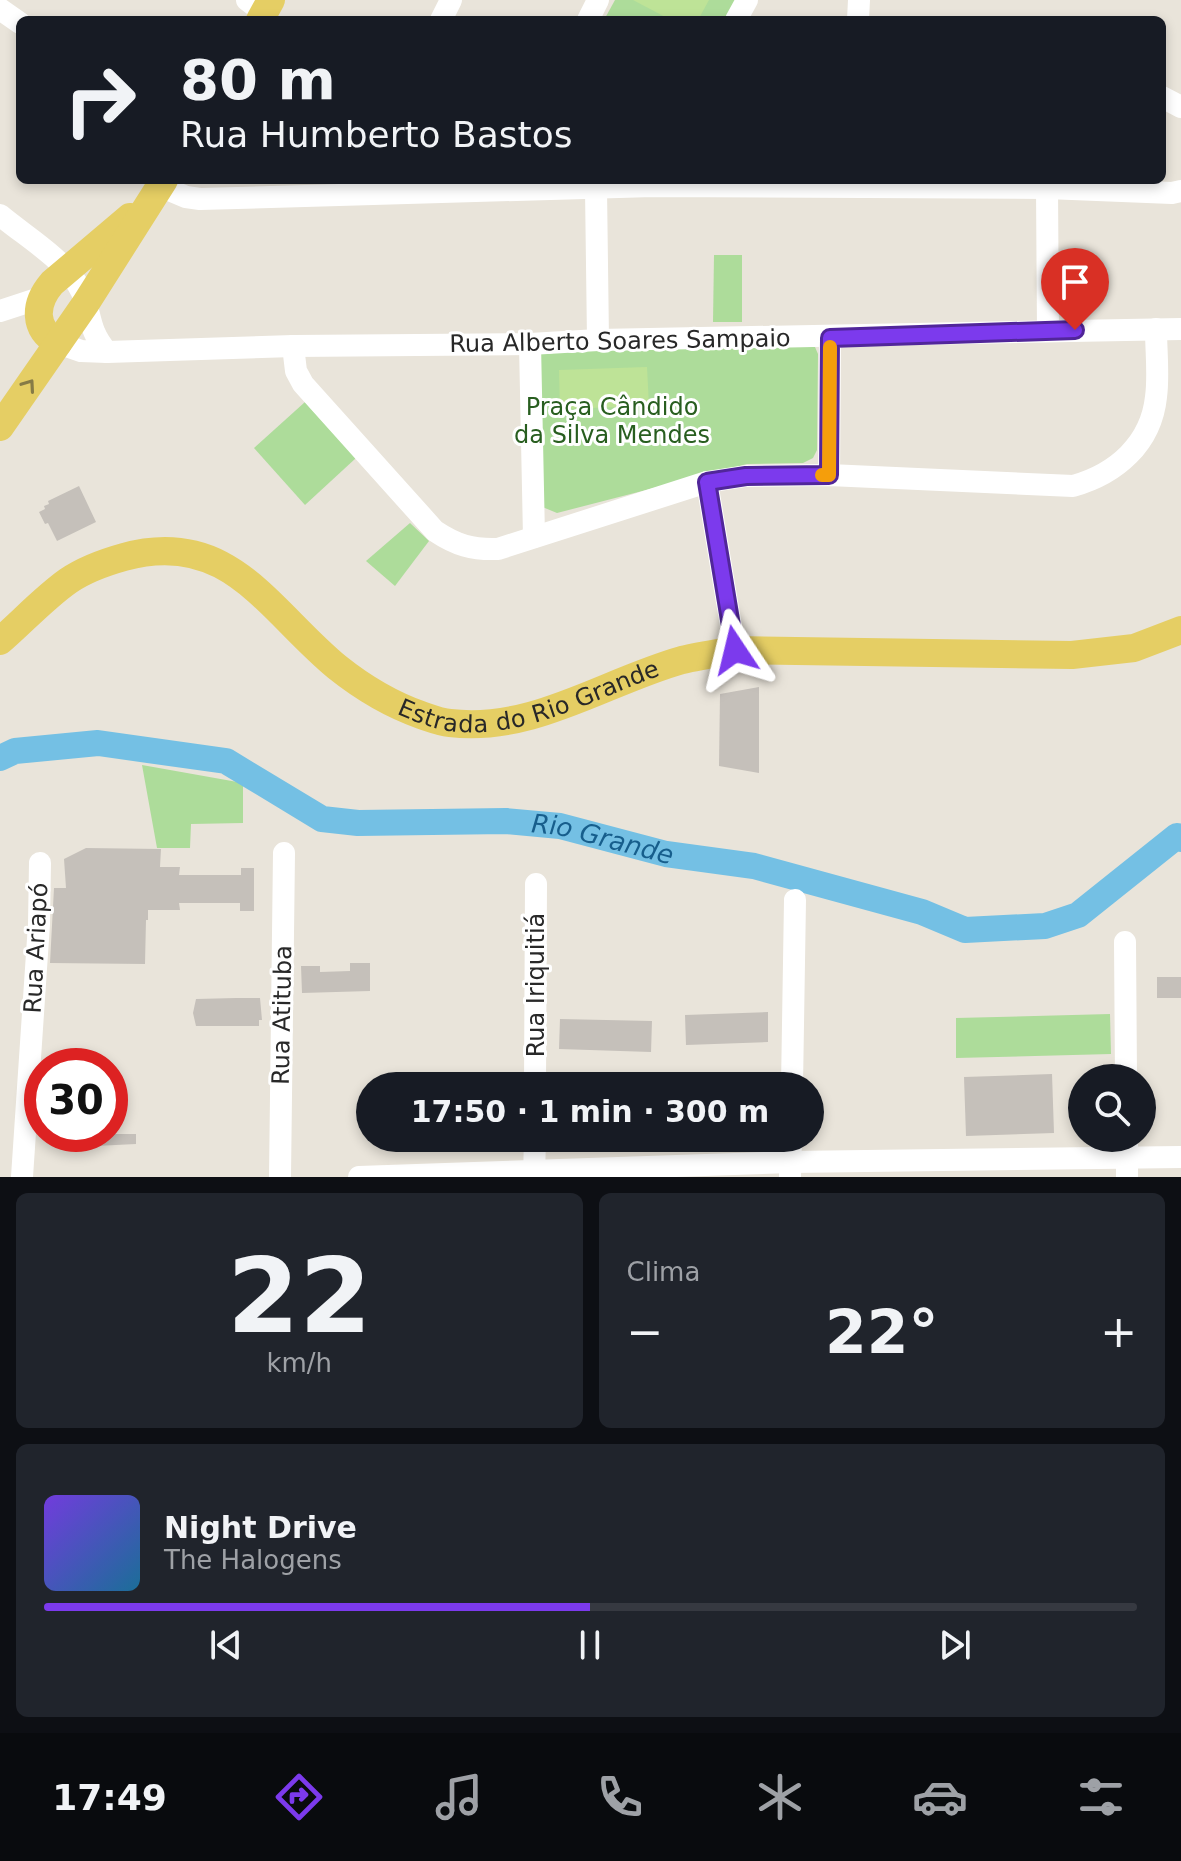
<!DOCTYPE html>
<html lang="pt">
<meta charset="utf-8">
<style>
:root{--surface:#171b24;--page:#20242c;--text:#f1f3f6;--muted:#9ea1a6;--line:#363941;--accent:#7c3aed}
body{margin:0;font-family:"DejaVu Sans",sans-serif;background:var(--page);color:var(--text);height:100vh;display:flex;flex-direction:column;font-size:30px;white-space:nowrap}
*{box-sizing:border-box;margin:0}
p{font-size:26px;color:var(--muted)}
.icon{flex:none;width:44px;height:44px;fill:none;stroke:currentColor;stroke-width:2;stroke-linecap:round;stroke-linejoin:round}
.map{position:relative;height:1177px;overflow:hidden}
.details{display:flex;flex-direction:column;gap:16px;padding:16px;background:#0d0f14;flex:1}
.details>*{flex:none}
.guide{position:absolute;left:16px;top:16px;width:1150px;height:168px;border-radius:12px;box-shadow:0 4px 12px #0003;background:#171b24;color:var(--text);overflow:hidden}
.tools{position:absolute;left:1068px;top:1064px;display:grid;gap:16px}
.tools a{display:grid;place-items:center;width:88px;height:88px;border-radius:50%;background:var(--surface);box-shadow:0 4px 12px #0003;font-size:40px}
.speed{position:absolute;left:24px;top:1048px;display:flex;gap:16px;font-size:40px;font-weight:700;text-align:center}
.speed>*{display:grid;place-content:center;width:104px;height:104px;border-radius:50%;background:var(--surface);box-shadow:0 4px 12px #0003;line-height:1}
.speed .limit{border:12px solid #d22;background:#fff;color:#111}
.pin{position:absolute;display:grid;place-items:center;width:68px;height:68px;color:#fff;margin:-82px -34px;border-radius:50% 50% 50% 0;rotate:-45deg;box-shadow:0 0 8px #0007}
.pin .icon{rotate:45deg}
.me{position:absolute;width:88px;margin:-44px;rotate:350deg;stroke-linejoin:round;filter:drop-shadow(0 0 6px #0008)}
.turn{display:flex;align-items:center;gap:28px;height:168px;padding:0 32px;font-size:36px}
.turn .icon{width:104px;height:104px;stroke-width:2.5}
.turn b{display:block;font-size:56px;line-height:68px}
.big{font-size:60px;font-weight:600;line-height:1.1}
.details .widget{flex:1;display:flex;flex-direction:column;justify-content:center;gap:12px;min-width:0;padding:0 28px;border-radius:12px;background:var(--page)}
.details .dial{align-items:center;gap:0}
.dial b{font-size:104px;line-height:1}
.song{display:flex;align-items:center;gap:24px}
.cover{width:96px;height:96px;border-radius:12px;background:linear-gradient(135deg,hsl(260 70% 55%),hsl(200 70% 35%))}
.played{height:8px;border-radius:4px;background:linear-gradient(90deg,var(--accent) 50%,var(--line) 50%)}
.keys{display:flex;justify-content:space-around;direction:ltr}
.heat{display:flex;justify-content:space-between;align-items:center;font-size:44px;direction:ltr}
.details .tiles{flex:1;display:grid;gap:16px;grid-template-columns:1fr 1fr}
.widget:last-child{grid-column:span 2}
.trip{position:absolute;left:356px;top:1072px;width:468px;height:80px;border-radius:40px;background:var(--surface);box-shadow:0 4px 12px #0003;font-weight:600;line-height:80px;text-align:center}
.tab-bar{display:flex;height:128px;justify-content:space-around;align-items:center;background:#090b0e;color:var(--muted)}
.tab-bar .icon{width:56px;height:56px}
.tab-bar .selected{color:var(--accent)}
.tab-bar b{font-size:36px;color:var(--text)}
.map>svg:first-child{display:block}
.green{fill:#addc9a}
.pitch{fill:#bee397}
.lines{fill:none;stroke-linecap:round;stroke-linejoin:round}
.river{stroke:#74c0e4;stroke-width:26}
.building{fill:#c5c0ba}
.minor{stroke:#fff;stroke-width:22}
.major{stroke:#e5ce64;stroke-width:28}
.oneway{stroke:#867b46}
.route-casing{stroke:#51269a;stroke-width:20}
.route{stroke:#7c3aed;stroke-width:14}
.slow{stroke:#f59e0b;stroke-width:14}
.labels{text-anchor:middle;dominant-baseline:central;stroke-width:6;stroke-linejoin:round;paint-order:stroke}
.street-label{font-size:24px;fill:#282828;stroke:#fff}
.park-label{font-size:24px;fill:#285e1f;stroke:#fff}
.water-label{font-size:26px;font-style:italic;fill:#175e8c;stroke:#fff}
</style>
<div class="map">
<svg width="1181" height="1177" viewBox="0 0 1181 1177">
<rect width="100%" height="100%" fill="#e9e4da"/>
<g class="green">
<path d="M 615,0 L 736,0 L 726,20 L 604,20 Z"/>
<path d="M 714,255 L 742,255 L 742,322 L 713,322 Z"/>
<path d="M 815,347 L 818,354 L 817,450 L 813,458 L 803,463 L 747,464 L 557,513 L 540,506 L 539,353 L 546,348 Z"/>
<path d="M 305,402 L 356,458 L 305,505 L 254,448 Z"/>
<path d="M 410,523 L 429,541 L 395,586 L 366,561 Z"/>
<path d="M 142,765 L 243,783 L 243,823 L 191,824 L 190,848 L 157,848 Z"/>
<path d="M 1110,1014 L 1111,1054 L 956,1058 L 956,1018 Z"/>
</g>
<g class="pitch">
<path d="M 633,0 L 709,0 L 698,20 L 671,20 Z"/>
<path d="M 647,367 L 649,406 L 560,409 L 559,370 Z"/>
</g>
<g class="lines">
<path class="river" id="s1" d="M 0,758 L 15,751 L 98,743 L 226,761 L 322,819 L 358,823 L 506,821 L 560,826 L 666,854 L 754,866 L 922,912 L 965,930 L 1045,926 L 1078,915 L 1177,836 L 1181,839"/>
</g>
<g class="building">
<path d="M 79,486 L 96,522 L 57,541 L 48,523 L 45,524 L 39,512 L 45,509 L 44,506 L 49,504 L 48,501 Z"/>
<path d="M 759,687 L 759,773 L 719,766 L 720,694 Z"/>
<path d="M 86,848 L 161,849 L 160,867 L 180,867 L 179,875 L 241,875 L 241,868 L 254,868 L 254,911 L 240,911 L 240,903 L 179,903 L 180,910 L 148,910 L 148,920 L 146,920 L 145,964 L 50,963 L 54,888 L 66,888 L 64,859 Z"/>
<path d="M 350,963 L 370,963 L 370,991 L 302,993 L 301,966 L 320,966 L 320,972 L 350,971 Z"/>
<rect x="1157" y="977" width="24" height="21"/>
<path d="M 236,998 L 260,998 L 262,1020 L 259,1020 L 259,1026 L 196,1026 L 193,1013 L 196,999 Z"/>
<path d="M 768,1012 L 768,1042 L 686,1045 L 685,1015 Z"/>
<path d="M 560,1019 L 652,1021 L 651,1052 L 559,1049 Z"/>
<path d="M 1052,1074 L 1054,1133 L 966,1136 L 964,1077 Z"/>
<path d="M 55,1134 L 136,1134 L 136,1144 L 55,1148 Z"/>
</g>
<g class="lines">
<g class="minor">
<path d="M 247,0 L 264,13"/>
<path d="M 0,9 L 20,23"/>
<path d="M 441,20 L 451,0"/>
<path d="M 588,20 L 598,0"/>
<path d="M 736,20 L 747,0"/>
<path d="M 858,20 L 859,0"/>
<path d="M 1162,97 L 1181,107"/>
<path d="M 160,186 L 186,197 L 200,199 L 653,186 L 1047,188 L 1172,193 L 1181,191"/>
<path d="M 1047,188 L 1048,331"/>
<path d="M 596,189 L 598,340"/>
<path d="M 0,215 C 25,236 61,257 78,285 C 93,309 85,327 107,352"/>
<path d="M 0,311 L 43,297"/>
<path d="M 58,343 L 81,351 L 107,352 L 293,346 L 530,344 L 598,340 L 1181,329"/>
<path d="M 530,344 L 534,537"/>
<path d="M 293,346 L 296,371 L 303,384 L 435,531 C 456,545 472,550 498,549 L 707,482 L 746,476 L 829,475 L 1073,486 C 1116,474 1151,444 1156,397 C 1159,376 1156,351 1156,329"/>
<path d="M 829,475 L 830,338"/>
<path d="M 707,482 L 735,650"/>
<path d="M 1125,942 L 1126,1078"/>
<path d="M 535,1086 L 536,884"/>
<path d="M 792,1086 L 795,900"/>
<path d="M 1127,1138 L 1127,1177"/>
<path d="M 790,1176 L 791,1138"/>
<path d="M 22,1177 L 39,924 L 40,863"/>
<path d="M 280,1177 L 284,853"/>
<path d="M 359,1177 L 790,1162 L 1181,1157"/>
<path d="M 534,1177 L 535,1138"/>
</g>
<g class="major">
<path d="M 260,20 L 271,0"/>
<path d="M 58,343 C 33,329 34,304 52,283 L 130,217"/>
<path d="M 0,427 L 86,303 L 164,180"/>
<path id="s2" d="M 0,641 C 22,622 44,598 68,581 C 84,570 106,562 124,557 C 229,528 268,610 337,667 C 362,687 390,704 421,715 C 430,718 440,722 450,723 C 533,733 604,682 682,660 C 699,656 718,653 735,650 L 1072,655 L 1134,648 L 1181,630"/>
</g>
</g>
<defs><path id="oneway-chevron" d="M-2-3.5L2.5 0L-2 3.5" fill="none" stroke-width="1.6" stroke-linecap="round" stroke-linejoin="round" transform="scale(2)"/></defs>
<use class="oneway" href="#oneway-chevron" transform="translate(29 385) rotate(-55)"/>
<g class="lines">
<defs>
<path id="route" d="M 735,650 L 707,482 L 746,476 L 829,475 L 830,338 L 1075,330"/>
</defs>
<use href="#route" class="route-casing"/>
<use href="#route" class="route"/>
<path class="slow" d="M 822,475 L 829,475 L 830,347"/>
</g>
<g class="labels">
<g class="street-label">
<text transform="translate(620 341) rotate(-1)">Rua Alberto Soares Sampaio</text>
<text stroke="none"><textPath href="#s2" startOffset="616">Estrada do Rio Grande</textPath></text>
<text transform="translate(36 948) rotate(-87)">Rua Ariapó</text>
<text transform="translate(536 985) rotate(-90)">Rua Iriquitiá</text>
<text transform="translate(282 1015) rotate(-89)">Rua Atituba</text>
</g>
<g class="park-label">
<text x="612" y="407">Praça Cândido<tspan x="612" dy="28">da Silva Mendes</tspan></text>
</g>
<g class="water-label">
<text stroke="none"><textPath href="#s1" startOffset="624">Rio Grande</textPath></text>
</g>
</g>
</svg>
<div class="tools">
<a><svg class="icon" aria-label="search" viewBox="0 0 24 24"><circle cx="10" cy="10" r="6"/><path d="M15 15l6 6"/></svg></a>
</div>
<div class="speed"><div class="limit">30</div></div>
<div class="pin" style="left:1075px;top:330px;background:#d93025"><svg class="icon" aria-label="arrive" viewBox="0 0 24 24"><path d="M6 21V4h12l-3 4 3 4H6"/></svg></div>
<svg class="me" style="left:735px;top:650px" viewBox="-20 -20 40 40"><path d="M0-17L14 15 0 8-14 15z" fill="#7c3aed" stroke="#fff" stroke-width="4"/></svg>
<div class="trip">17:50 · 1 min · 300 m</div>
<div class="guide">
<div class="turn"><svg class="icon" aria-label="right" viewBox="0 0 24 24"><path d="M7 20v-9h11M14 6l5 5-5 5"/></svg><div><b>80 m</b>Rua Humberto Bastos</div></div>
</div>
</div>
<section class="details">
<div class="tiles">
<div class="widget dial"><b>22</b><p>km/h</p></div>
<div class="widget"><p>Clima</p>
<div class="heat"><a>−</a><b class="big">22°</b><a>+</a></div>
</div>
<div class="widget">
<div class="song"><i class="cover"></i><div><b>Night Drive</b><p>The Halogens</p></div></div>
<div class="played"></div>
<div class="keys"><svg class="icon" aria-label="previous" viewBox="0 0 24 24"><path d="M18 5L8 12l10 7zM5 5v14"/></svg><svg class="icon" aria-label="pause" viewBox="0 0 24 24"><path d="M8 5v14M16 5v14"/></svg><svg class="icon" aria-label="next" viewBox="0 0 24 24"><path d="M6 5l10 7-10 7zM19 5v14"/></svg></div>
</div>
</div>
</section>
<nav class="tab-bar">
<b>17:49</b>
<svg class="icon selected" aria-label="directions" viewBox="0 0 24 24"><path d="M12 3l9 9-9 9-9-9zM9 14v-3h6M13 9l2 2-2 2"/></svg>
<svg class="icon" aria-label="music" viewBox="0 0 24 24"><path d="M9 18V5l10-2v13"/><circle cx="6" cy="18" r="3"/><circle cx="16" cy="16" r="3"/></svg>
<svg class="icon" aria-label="phone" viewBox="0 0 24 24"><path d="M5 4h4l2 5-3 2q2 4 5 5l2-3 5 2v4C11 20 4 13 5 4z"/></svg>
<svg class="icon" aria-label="climate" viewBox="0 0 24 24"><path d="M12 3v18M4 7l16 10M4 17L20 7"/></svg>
<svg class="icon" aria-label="car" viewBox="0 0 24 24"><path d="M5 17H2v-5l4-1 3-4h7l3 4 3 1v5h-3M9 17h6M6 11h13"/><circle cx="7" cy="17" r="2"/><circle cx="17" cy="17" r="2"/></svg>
<svg class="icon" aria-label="filters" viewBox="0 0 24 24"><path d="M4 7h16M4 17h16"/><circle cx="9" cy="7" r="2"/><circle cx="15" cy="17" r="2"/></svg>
</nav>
